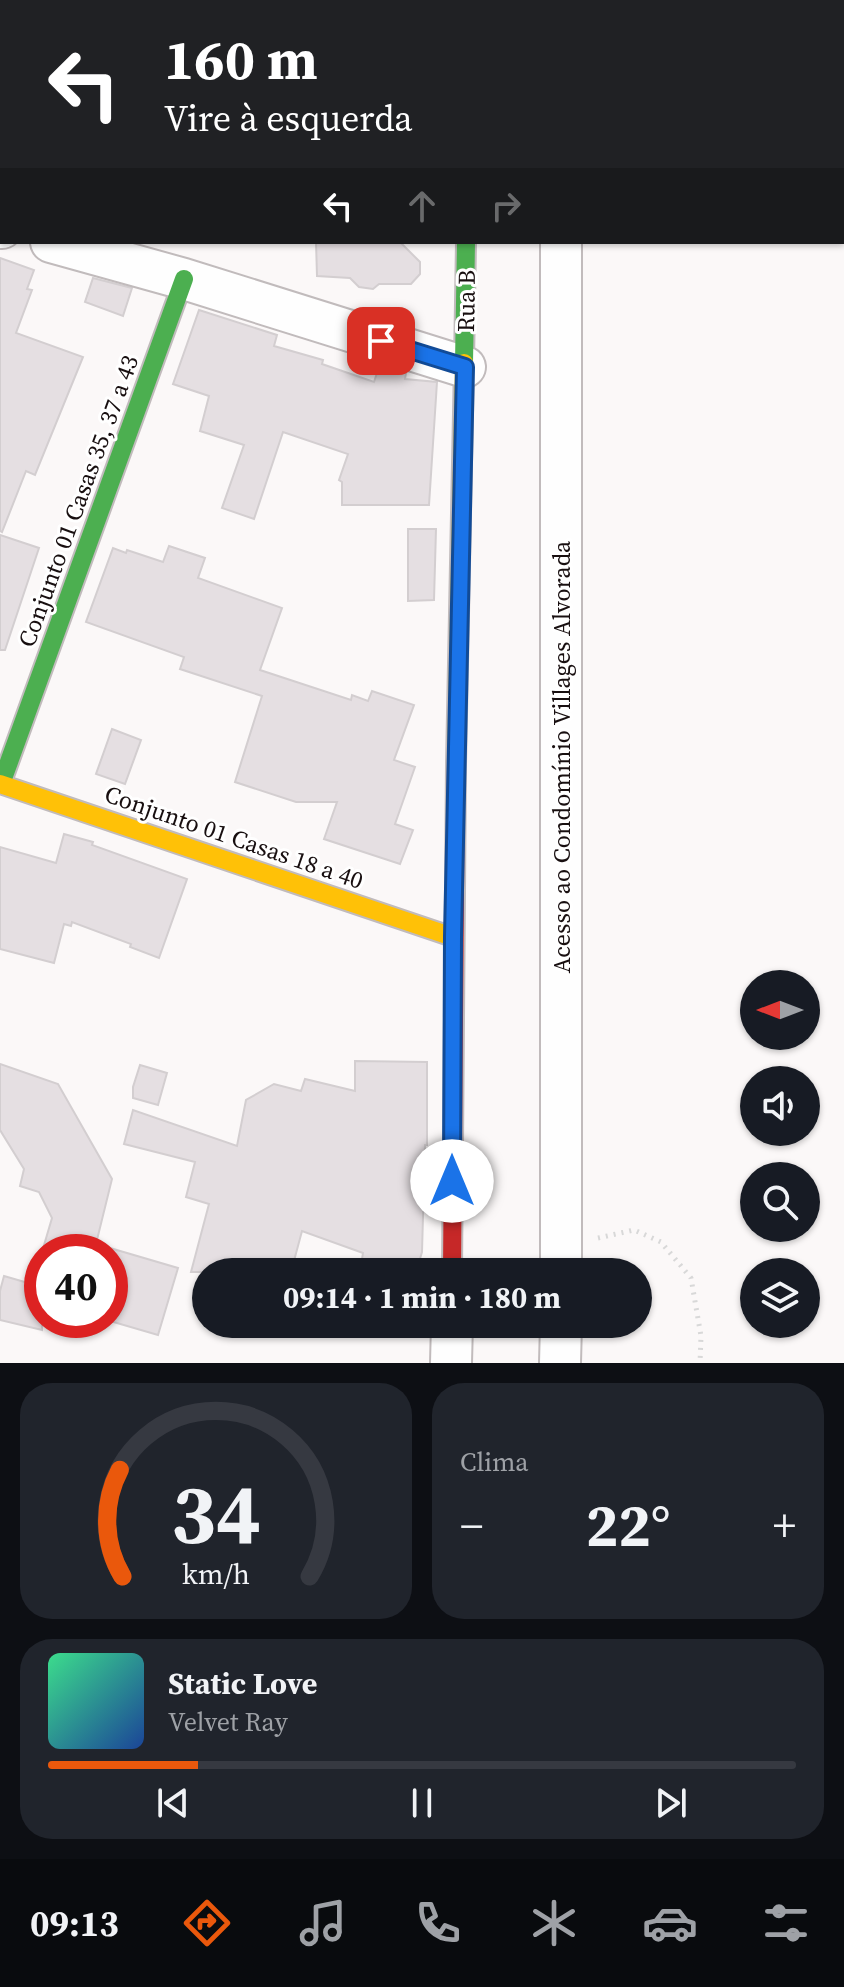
<!DOCTYPE html>
<html lang="pt">
<meta charset="utf-8">
<style>
:root{--surface:#171b24;--page:#20242c;--text:#f1f3f6;--muted:#9ea1a6;--line:#363941;--accent:#ea580c}
body{margin:0;font-family:"Source Serif 4",serif;background:var(--page);color:var(--text);height:100vh;display:flex;flex-direction:column;font-size:30px;white-space:nowrap}
*{box-sizing:border-box;margin:0}
p{font-size:26px;color:var(--muted)}
.icon{flex:none;width:44px;height:44px;fill:none;stroke:currentColor;stroke-width:2;stroke-linecap:round;stroke-linejoin:round}
.map{position:relative;height:1363px;overflow:hidden}
.panel{display:flex;flex-direction:column;gap:20px;padding:20px;background:#0d0f14;flex:1}
.panel>*{flex:none}
.banner{position:absolute;left:0px;top:0px;width:844px;height:244px;box-shadow:0 2px 6px #0004;background:#202124;color:#fff;overflow:hidden}
.needle{width:52px;rotate:270deg}
.tools{position:absolute;left:740px;top:970px;display:grid;gap:16px}
.tools a{display:grid;place-items:center;width:80px;height:80px;border-radius:50%;background:var(--surface);box-shadow:0 2px 6px #0004;font-size:40px}
.speed{position:absolute;left:24px;top:1234px;display:flex;gap:16px;font-size:40px;font-weight:700;text-align:center}
.speed>*{display:grid;place-content:center;width:104px;height:104px;border-radius:50%;background:var(--surface);box-shadow:0 2px 6px #0004;line-height:1}
.speed .limit{border:12px solid #d22;background:#fff;color:#111}
.pin{position:absolute;display:grid;place-items:center;width:68px;height:68px;color:#fff;margin:-34px;border-radius:16px;box-shadow:0 4px 12px #0006}
.me{position:absolute;width:88px;margin:-44px;rotate:0deg;stroke-linejoin:round;filter:drop-shadow(0 0 6px #0008)}
.turn{display:flex;align-items:center;gap:28px;height:168px;padding:0 32px;font-size:36px}
.turn .icon{width:104px;height:104px;stroke-width:2.5}
.turn b{display:block;font-size:56px;line-height:68px}
.lanes{display:flex;align-items:center;height:76px;padding:0 32px;background:#0003;justify-content:center;gap:40px;direction:ltr}
.lanes .off{opacity:.35}
.big{font-size:60px;font-weight:700;line-height:1.1}
.panel .widget{flex:1;display:flex;flex-direction:column;justify-content:center;gap:12px;min-width:0;padding:0 28px;border-radius:32px;background:var(--page)}
.panel .dial{align-items:center;gap:0}
.dial svg{height:208px;overflow:visible;fill:none;stroke:var(--line);stroke-width:7;stroke-linecap:round;text-anchor:middle}
.dial text{fill:var(--text);stroke:none}
.song{display:flex;align-items:center;gap:24px}
.cover{width:96px;height:96px;border-radius:12px;background:linear-gradient(135deg,hsl(150 70% 55%),hsl(220 70% 35%))}
.played{height:8px;border-radius:4px;background:linear-gradient(90deg,var(--accent) 20%,var(--line) 20%)}
.keys{display:flex;justify-content:space-around;direction:ltr}
.heat{display:flex;justify-content:space-between;align-items:center;font-size:44px;direction:ltr}
.panel .tiles{flex:1;display:grid;gap:20px;grid-template-columns:1fr 1fr}
.widget:last-child{grid-column:span 2}
.trip{position:absolute;left:192px;top:1258px;width:460px;height:80px;border-radius:40px;background:var(--surface);box-shadow:0 2px 6px #0004;font-weight:700;line-height:80px;text-align:center}
.menu{display:flex;height:128px;justify-content:space-around;align-items:center;background:#090b0e;color:var(--muted)}
.menu .icon{width:56px;height:56px}
.menu .active{color:var(--accent)}
.menu b{font-size:36px;color:var(--text)}
.map>svg:first-child{display:block}
.building{fill:#e5dfe2;stroke:#d3ced0;stroke-width:2}
.lines{fill:none;stroke-linecap:round;stroke-linejoin:round}
.street-casing{stroke:#c1bbbc;stroke-width:44}
.fast-casing{stroke:#c1bbbc;stroke-width:22}
.slow-casing{stroke:#c1bbbc;stroke-width:22}
.jam-casing{stroke:#c1bbbc;stroke-width:22}
.path{stroke:#d8d8d8;stroke-width:5;stroke-dasharray:2 6;stroke-linecap:butt}
.street{stroke:#fefefe;stroke-width:40}
.fast{stroke:#4caf50;stroke-width:18}
.slow{stroke:#ffc107;stroke-width:18}
.jam{stroke:#c62828;stroke-width:18}
.route-casing{stroke:#114b97;stroke-width:20}
.route{stroke:#1a73e8;stroke-width:14}
.labels{text-anchor:middle;dominant-baseline:central;stroke-width:6;stroke-linejoin:round;paint-order:stroke}
.street-label{font-size:24px;fill:#180f10;stroke:#fff}
</style>
<div class="map">
<svg width="844" height="1363" viewBox="0 0 844 1363">
<rect width="100%" height="100%" fill="#fbf8f8"/>
<g class="building">
<path d="M 316,242 L 400,242 L 420,262 L 420,274 L 411,284 L 379,284 L 373,289 L 359,287 L 350,278 L 317,276 Z"/>
<path d="M 0,258 L 34,270 L 27,289 L 32,290 L 16,333 L 83,357 L 35,475 L 26,471 L 2,532 L 0,531 Z"/>
<path d="M 93,278 L 132,288 L 123,316 L 85,302 Z"/>
<path d="M 199,310 L 277,335 L 274,346 L 323,360 L 322,364 L 374,382 L 380,364 L 406,373 L 405,379 L 437,382 L 429,505 L 342,505 L 342,482 L 339,480 L 348,454 L 283,432 L 254,519 L 222,508 L 244,445 L 200,431 L 209,396 L 173,384 Z"/>
<path d="M 408,529 L 436,529 L 434,600 L 408,601 Z"/>
<path d="M 0,535 L 39,548 L 5,650 L 0,650 Z"/>
<path d="M 169,546 L 205,558 L 198,578 L 282,608 L 260,670 L 351,700 L 352,695 L 368,701 L 372,691 L 414,705 L 394,760 L 415,767 L 395,824 L 413,830 L 400,864 L 324,839 L 337,802 L 296,802 L 235,782 L 262,696 L 180,669 L 184,657 L 86,622 L 113,548 L 126,553 L 127,550 L 163,562 Z"/>
<path d="M 112,729 L 141,740 L 125,784 L 96,774 Z"/>
<path d="M 64,834 L 93,842 L 92,845 L 187,879 L 159,958 L 130,947 L 131,944 L 72,922 L 71,926 L 64,924 L 54,963 L 0,949 L 0,847 L 56,863 Z"/>
<path d="M 355,1061 L 427,1062 L 427,1145 L 425,1145 L 422,1252 L 416,1272 L 381,1272 L 383,1265 L 362,1259 L 363,1253 L 302,1231 L 291,1272 L 191,1272 L 209,1204 L 186,1197 L 195,1162 L 124,1144 L 133,1110 L 237,1146 L 246,1100 L 274,1084 L 301,1091 L 305,1079 L 355,1091 Z"/>
<path d="M 0,1064 L 58,1084 L 112,1179 L 94,1252 L 42,1252 L 52,1218 L 39,1192 L 20,1186 L 24,1169 L 0,1130 Z"/>
<path d="M 140,1065 L 167,1073 L 158,1105 L 133,1098 L 133,1087 Z"/>
<path d="M 110,1248 L 178,1268 L 158,1335 L 110,1321 Z"/>
<path d="M 4,1276 L 42,1287 L 42,1330 L 0,1320 L 0,1291 Z"/>
</g>
<g class="lines">
<defs>
<g id="street">
<path d="M 561,0 L 561,2"/>
<path d="M 15,2 L 17,0"/>
<path d="M 470,2 L 470,0"/>
<path d="M 0,228 L 2,228"/>
<path d="M 51,242 L 184,279 L 465,367"/>
<path d="M 561,1272 L 561,242"/>
<path d="M 451,1363 L 452,1324"/>
<path d="M 560,1363 L 561,1324"/>
</g>
<g id="fast">
<path d="M 464,363 L 466,242"/>
<path d="M 1,784 L 184,279"/>
</g>
<g id="slow">
<path d="M 456,764 L 464,363"/>
<path d="M 0,784 L 453,937"/>
</g>
<path id="jam" d="M 452,1272 L 456,764"/>
</defs>
<use href="#street" class="street-casing"/>
<use href="#fast" class="fast-casing"/>
<use href="#slow" class="slow-casing"/>
<use href="#jam" class="jam-casing"/>
<path class="path" d="M 598,1238 L 634,1230 L 661,1242 L 691,1278 L 701,1336 L 700,1363"/>
<use href="#street" class="street"/>
<use href="#fast" class="fast"/>
<use href="#slow" class="slow"/>
<use href="#jam" class="jam"/>
</g>
<g class="lines">
<defs>
<path id="route" d="M 381,341 L 465,367 L 453,937 L 452,1181"/>
</defs>
<use href="#route" class="route-casing"/>
<use href="#route" class="route"/>
</g>
<g class="labels">
<g class="street-label">
<text transform="translate(466 301) rotate(-89)">Rua B</text>
<text transform="translate(78 501) rotate(-70)">Conjunto 01 Casas 35, 37 a 43</text>
<text transform="translate(561 757) rotate(-90)">Acesso ao Condomínio Villages Alvorada</text>
<text transform="translate(234 837) rotate(19)">Conjunto 01 Casas 18 a 40</text>
</g>
</g>
</svg>
<div class="tools">
<a><svg class="needle" viewBox="-14 -14 28 28"><path d="M0-13l5 13h-10z" fill="#e53935"/><path d="M0 13l5-13h-10z" fill="#9ea1a6"/></svg></a>
<a><svg class="icon" aria-label="sound" viewBox="0 0 24 24"><path d="M4 9h4l5-4v14l-5-4H4zM17 9q2 3 0 6"/></svg></a>
<a><svg class="icon" aria-label="search" viewBox="0 0 24 24"><circle cx="10" cy="10" r="6"/><path d="M15 15l6 6"/></svg></a>
<a><svg class="icon" aria-label="layers" viewBox="0 0 24 24"><path d="M12 4l9 5-9 5-9-5zM3 14l9 5 9-5"/></svg></a>
</div>
<div class="speed"><div class="limit">40</div></div>
<div class="pin" style="left:381px;top:341px;background:#d93025"><svg class="icon" aria-label="arrive" viewBox="0 0 24 24"><path d="M6 21V4h12l-3 4 3 4H6"/></svg></div>
<svg class="me" style="left:452px;top:1181px" viewBox="-20 -20 40 40"><circle r="19" fill="#fff"/><path d="M0-13L10 11 0 6-10 11z" fill="#1a73e8"/></svg>
<div class="trip">09:14 · 1 min · 180 m</div>
<div class="banner">
<div class="turn"><svg class="icon" aria-label="left" viewBox="0 0 24 24"><path d="M17 20v-9H6M10 6l-5 5 5 5"/></svg><div><b>160 m</b>Vire à esquerda</div></div>
<div class="lanes"><svg class="icon" aria-label="left" viewBox="0 0 24 24"><path d="M17 20v-9H6M10 6l-5 5 5 5"/></svg><svg class="icon off" aria-label="ahead" viewBox="0 0 24 24"><path d="M12 20V5M6 11l6-6 6 6"/></svg><svg class="icon off" aria-label="right" viewBox="0 0 24 24"><path d="M7 20v-9h11M14 6l5 5-5 5"/></svg></div>
</div>
</div>
<section class="panel">
<div class="tiles">
<div class="widget dial"><svg viewBox="0 0 100 80">
<path d="M14 69A42 42 0 1 1 86 69"/>
<path d="M14 69A42 42 0 0 1 13 28" stroke="#ea580c"/>
<text x="50" y="56" font-size="32" font-weight="700">34</text>
<text x="50" y="72" font-size="11">km/h</text>
</svg></div>
<div class="widget"><p>Clima</p>
<div class="heat"><a>−</a><b class="big">22°</b><a>+</a></div>
</div>
<div class="widget">
<div class="song"><i class="cover"></i><div><b>Static Love</b><p>Velvet Ray</p></div></div>
<div class="played"></div>
<div class="keys"><svg class="icon" aria-label="previous" viewBox="0 0 24 24"><path d="M18 5L8 12l10 7zM5 5v14"/></svg><svg class="icon" aria-label="pause" viewBox="0 0 24 24"><path d="M8 5v14M16 5v14"/></svg><svg class="icon" aria-label="next" viewBox="0 0 24 24"><path d="M6 5l10 7-10 7zM19 5v14"/></svg></div>
</div>
</div>
</section>
<nav class="menu">
<b>09:13</b>
<svg class="icon active" aria-label="directions" viewBox="0 0 24 24"><path d="M12 3l9 9-9 9-9-9zM9 14v-3h6M13 9l2 2-2 2"/></svg>
<svg class="icon" aria-label="music" viewBox="0 0 24 24"><path d="M9 18V5l10-2v13"/><circle cx="6" cy="18" r="3"/><circle cx="16" cy="16" r="3"/></svg>
<svg class="icon" aria-label="phone" viewBox="0 0 24 24"><path d="M5 4h4l2 5-3 2q2 4 5 5l2-3 5 2v4C11 20 4 13 5 4z"/></svg>
<svg class="icon" aria-label="climate" viewBox="0 0 24 24"><path d="M12 3v18M4 7l16 10M4 17L20 7"/></svg>
<svg class="icon" aria-label="car" viewBox="0 0 24 24"><path d="M5 17H2v-5l4-1 3-4h7l3 4 3 1v5h-3M9 17h6M6 11h13"/><circle cx="7" cy="17" r="2"/><circle cx="17" cy="17" r="2"/></svg>
<svg class="icon" aria-label="filters" viewBox="0 0 24 24"><path d="M4 7h16M4 17h16"/><circle cx="9" cy="7" r="2"/><circle cx="15" cy="17" r="2"/></svg>
</nav>
